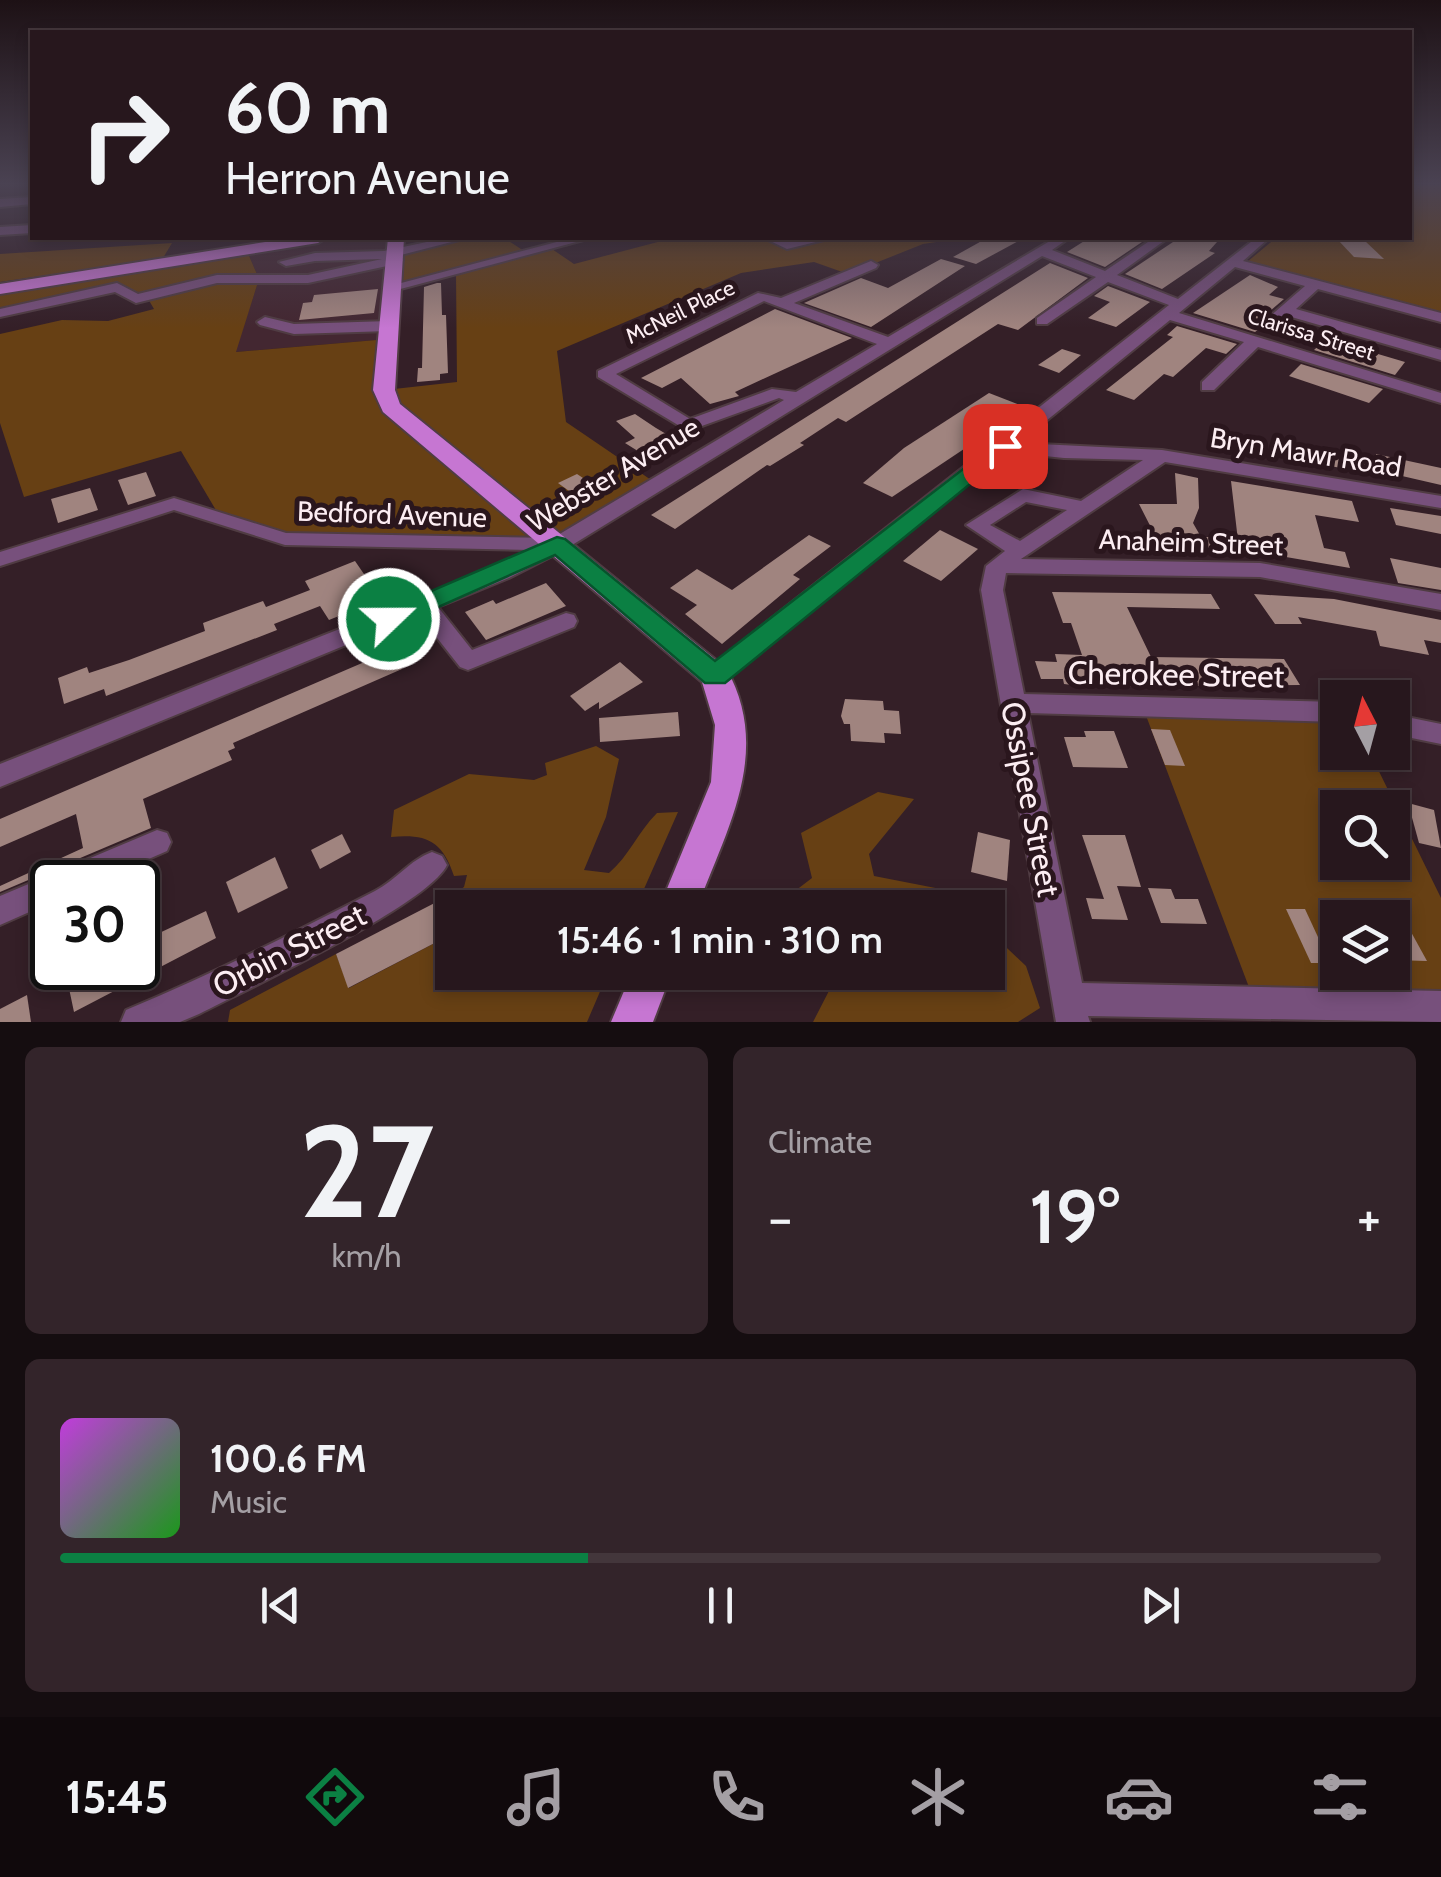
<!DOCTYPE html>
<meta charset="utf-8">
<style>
:root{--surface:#27171d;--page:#33242a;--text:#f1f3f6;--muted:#a49fa4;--line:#43363b;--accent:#0b8043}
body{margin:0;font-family:Cabin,sans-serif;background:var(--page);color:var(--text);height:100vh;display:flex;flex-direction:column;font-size:38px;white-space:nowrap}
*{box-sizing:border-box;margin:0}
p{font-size:32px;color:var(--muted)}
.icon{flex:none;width:55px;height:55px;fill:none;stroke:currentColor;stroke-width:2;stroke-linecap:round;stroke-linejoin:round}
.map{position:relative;height:1022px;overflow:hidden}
.drawer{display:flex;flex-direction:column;gap:25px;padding:25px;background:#150d10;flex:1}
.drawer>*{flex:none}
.guide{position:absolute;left:30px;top:30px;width:1382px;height:210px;border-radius:0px;box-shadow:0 5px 15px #0003,0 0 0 2px var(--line);background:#27171d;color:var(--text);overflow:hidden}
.needle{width:65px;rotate:354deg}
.fabs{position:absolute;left:1320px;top:680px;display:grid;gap:20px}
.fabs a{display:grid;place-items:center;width:90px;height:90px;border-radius:0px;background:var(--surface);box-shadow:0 5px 15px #0003,0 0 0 2px var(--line);font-size:50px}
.speed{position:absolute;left:30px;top:860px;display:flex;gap:20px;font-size:50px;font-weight:700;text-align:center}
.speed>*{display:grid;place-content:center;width:130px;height:130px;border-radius:50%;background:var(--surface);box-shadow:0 5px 15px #0003,0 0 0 2px var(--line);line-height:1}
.speed .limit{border:5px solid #111;border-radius:15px;background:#fff;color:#111}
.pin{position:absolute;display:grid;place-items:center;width:85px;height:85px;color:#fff;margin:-42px;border-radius:20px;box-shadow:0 5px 15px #0006}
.me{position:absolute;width:110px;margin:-55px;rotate:68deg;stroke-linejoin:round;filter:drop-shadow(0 0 8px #0008)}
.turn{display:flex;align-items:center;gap:35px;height:210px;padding:0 30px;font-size:45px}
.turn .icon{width:130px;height:130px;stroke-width:2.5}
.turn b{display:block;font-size:70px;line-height:85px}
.big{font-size:75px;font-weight:600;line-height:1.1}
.drawer .card{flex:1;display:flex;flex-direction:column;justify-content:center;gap:15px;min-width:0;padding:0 35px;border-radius:15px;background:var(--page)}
.drawer .dial{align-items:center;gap:0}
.dial b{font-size:130px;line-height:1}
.song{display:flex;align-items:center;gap:30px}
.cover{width:120px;height:120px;border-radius:15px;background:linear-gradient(135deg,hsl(290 70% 55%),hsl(120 70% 35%))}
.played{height:10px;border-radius:5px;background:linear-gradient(90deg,var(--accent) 40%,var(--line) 40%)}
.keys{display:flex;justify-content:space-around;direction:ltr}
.heat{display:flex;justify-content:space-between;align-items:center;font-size:55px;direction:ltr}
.drawer .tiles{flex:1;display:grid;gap:25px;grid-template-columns:1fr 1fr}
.card:last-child{grid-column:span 2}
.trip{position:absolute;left:435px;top:890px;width:570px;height:100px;border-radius:0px;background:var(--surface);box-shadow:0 5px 15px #0003,0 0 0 2px var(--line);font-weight:600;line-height:100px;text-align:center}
.dock{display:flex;height:160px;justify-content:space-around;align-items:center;background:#10090c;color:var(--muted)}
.dock .icon{width:70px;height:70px}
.dock .active{color:var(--accent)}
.dock b{font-size:45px;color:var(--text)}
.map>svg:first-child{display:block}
.built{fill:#432731}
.green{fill:#674014;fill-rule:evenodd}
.building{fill:#a0847f}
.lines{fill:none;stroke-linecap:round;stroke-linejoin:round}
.minor-casing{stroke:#503c43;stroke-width:4}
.major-casing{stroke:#503c43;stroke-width:4}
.minor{fill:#77507c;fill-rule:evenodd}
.major{fill:#c676d2;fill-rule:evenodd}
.route{fill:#0b8043;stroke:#07532c;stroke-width:2.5}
.labels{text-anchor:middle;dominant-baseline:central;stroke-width:10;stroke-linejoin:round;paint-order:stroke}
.far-street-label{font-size:22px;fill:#fcedf2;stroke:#2a161d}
.street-label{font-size:28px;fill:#fcedf2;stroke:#2a161d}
.near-street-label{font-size:32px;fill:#fcedf2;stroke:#2a161d}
</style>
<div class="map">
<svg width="1441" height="1022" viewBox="0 0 1441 1022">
<rect width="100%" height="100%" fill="#341f27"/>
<path class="built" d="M 318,238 L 396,238 L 388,339 L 235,352 L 259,279 L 247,251 Z"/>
<g class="green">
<path d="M 1410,185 L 1441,185 L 1441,313 L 1247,262 L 1276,238 L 1410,238 Z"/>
<path d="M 461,238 L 504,238 L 527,253 L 549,247 L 574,264 L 673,238 L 770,238 L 788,245 L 826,238 L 963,238 L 923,244 L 848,274 L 814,262 L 741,273 L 557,351 L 566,422 L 657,484 L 557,545 L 317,541 L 220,517 L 181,451 L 24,497 L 0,423 L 0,334 L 62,320 L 108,321 L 154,309 L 147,297 L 117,287 L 0,313 L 0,289 L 247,251 L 259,279 L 236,352 L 388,339 L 385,390 L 457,382 L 456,273 L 393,287 L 396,253 Z"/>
<path d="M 172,243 L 163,258 L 0,282 L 0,254 Z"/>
<path d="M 1142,705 L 1337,715 L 1338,752 L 1370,753 L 1441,898 L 1441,1006 L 1255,1003 ZM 1338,808 L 1392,808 L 1392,862 L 1338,862 ZM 1338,918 L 1392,918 L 1392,972 L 1338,972 Z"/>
<path d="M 596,746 L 619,759 L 606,817 L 584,870 L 609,873 C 629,856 638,832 657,813 L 678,812 L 636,907 L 460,907 L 453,894 L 464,887 L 467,875 L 454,876 C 442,840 426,834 391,837 L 394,810 L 469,774 L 534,780 L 547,775 L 545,763 Z"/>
<path d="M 878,792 L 914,799 L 869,854 L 874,876 L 956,892 L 969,907 L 774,907 L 812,878 L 801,833 Z"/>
<path d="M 988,930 L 1026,966 L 1040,1008 L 1018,1022 L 813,1022 L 832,985 L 824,973 L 988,972 Z"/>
<path d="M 452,934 L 452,972 L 608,973 L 587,1022 L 228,1022 L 230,1010 L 336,954 L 349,988 Z"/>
</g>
<g class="building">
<path d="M 987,238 L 1024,238 L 976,264 L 953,257 Z"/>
<path d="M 1089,238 L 1128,238 L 1142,242 L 1105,267 L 1067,252 Z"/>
<path d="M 1179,238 L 1217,242 L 1209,251 L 1215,253 L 1162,289 L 1125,274 Z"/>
<path d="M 1338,240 L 1365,241 L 1384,259 L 1354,257 Z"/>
<path d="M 941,259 L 965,266 L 871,327 L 804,303 L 861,278 L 888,288 Z"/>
<path d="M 1050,263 L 1088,278 L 1018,330 L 998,324 L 846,422 L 838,418 L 800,443 L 804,445 L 770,466 L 767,465 L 675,529 L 651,515 Z"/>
<path d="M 1250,275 L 1278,287 L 1269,295 L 1284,299 L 1262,318 L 1264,325 L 1255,332 L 1193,313 Z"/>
<path d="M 437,283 L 441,283 L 442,315 L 446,315 L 448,373 L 440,374 L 440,380 L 417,382 L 418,368 L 422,368 L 424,287 Z"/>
<path d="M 1108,286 L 1150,302 L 1116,327 L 1088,318 L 1110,302 L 1094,296 Z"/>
<path d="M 378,289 L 374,313 L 299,320 L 303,303 L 312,302 L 314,295 Z"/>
<path d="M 775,309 L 852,338 L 735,392 L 739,396 L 710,404 L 681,378 L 662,388 L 641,378 Z"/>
<path d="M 1177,326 L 1237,344 L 1226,354 L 1206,348 L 1173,377 L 1164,374 L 1134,400 L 1106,390 L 1173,337 L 1167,335 Z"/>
<path d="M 1326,339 L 1378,354 L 1405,362 L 1395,375 L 1314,350 Z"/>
<path d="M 1062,349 L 1081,355 L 1059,373 L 1038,365 Z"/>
<path d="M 1301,364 L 1383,389 L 1369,403 L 1289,376 Z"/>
<path d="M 989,393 L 1020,405 L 997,427 L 892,497 L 863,483 L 904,448 Z"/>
<path d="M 635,414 L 656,428 L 673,438 L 641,453 L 625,443 L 635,438 L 616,421 Z"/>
<path d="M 1296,446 L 1366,457 L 1371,473 L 1300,461 Z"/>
<path d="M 1376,454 L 1441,468 L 1441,485 L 1376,470 Z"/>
<path d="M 146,472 L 156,496 L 128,505 L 118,480 Z"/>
<path d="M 1175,473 L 1198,478 L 1199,508 L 1193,523 L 1201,537 L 1214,537 L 1223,552 L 1163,551 L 1139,504 L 1177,504 Z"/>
<path d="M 577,474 L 607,494 L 587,504 L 558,483 Z"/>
<path d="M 1231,481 L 1352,501 L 1359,522 L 1315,515 L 1324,548 L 1345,552 L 1350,568 L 1239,549 Z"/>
<path d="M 90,488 L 98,510 L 58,523 L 51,499 Z"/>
<path d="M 1390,508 L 1441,516 L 1441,534 L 1396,525 Z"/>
<path d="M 940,530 L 978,549 L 941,581 L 903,561 Z"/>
<path d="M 809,535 L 831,546 L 793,575 L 800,579 L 722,644 L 685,614 L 697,605 L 670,588 L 697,569 L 732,590 Z"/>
<path d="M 1390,558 L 1441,568 L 1441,590 L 1398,583 Z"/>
<path d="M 355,561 L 366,577 L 381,571 L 396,593 L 329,620 L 320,606 L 274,624 L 277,630 L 106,696 L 104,689 L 64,704 L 58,678 L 87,667 L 89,673 L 129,660 L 205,631 L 203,623 L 263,601 L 266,607 L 310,590 L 305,581 Z"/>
<path d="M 546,583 L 566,606 L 486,640 L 465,612 L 493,600 L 496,604 Z"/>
<path d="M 1052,592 L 1211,594 L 1220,609 L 1127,607 L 1151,657 L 1284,659 L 1300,685 L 1088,687 L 1064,684 L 1063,679 L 1041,679 L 1035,661 L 1057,662 L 1055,654 L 1082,655 L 1071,623 L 1063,623 Z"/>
<path d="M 1254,594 L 1334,599 L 1441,620 L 1441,643 L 1424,640 L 1429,655 L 1380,646 L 1376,631 L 1298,617 L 1302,624 L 1275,624 Z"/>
<path d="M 390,651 L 402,669 L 233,743 L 235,748 L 228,751 L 232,760 L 143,799 L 151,828 L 0,892 L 0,886 L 83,848 L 76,814 L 0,847 L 0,819 Z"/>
<path d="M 620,662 L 643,682 L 599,709 L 599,702 L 585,711 L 570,696 Z"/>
<path d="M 845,699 L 883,701 L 884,710 L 899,711 L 901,734 L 884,733 L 885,743 L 851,741 L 850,724 L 844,724 L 841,716 Z"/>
<path d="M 678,712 L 680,736 L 600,742 L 599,718 Z"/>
<path d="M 1151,729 L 1170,730 L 1185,766 L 1165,765 Z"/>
<path d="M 1084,731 L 1114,731 L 1128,768 L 1073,767 L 1064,737 L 1086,737 Z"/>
<path d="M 1408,803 L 1434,810 L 1441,848 L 1419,843 Z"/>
<path d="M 978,832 L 1010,840 L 1007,881 L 971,872 Z"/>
<path d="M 342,834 L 351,852 L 320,869 L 311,850 Z"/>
<path d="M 1082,835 L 1125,835 L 1141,887 L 1117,886 L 1128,920 L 1092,919 L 1086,898 L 1104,899 Z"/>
<path d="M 275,857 L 288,888 L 238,913 L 226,882 Z"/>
<path d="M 1148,888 L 1171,889 L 1175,899 L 1198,899 L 1207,924 L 1161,923 Z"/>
<path d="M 452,894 L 452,934 L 348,988 L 336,954 Z"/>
<path d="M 1286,909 L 1305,909 L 1330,963 L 1311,963 Z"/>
<path d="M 206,911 L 216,938 L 74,1012 L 67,979 L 89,968 L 138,968 L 138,943 Z"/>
<path d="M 1392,921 L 1405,921 L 1427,961 L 1392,960 Z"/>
<path d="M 27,995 L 31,1022 L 0,1022 L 0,1009 Z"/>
</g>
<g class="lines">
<defs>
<g id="minor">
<path d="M 32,197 L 32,204 L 0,207 L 0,199 Z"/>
<path d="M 32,225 L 32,233 L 0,235 L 0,227 Z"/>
<path d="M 446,238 L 467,238 L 397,256 L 403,260 L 401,263 L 308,283 L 217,283 L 136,303 L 115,292 L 0,317 L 0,309 L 117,283 L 138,294 L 217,275 L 308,275 L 382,259 L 315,261 L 286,266 L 279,262 L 315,253 L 384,251 Z"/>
<path d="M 572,238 L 591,238 L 393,291 L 386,287 Z"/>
<path d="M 764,238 L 788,241 L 832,238 L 787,249 Z"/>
<path d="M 1055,238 L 1069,238 L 1052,250 L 1105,271 L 1154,238 L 1168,238 L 1117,275 L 1178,299 L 1256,238 L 1269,238 L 1243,261 L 1441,313 L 1441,322 L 1318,289 L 1296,309 L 1441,350 L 1441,360 L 1288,316 L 1273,326 L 1265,321 L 1268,318 L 1305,286 L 1235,267 L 1179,313 L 1441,393 L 1441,403 L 1258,347 L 1214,390 L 1202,390 L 1202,382 L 1244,342 L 1170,320 L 1019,443 L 1162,450 L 1441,496 L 1441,508 L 1165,462 L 1021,559 L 1260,563 L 1441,594 L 1441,610 L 1260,577 L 1006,573 L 1003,590 L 1024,694 L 1338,702 L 1338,722 L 1028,713 L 1082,983 L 1441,991 L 1441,1022 L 1088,1016 L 1090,1022 L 1056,1022 L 981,590 L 986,566 L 1005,551 L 966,525 L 1023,489 L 1081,501 L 1143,460 L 1064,458 L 1007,452 L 724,682 L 715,685 L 706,682 L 703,676 L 706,670 L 1169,305 L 1108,282 L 1047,324 L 1037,324 L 1037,318 L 1096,277 L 1042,256 L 564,550 L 509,578 L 438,607 L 472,650 L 566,613 L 574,615 L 577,621 L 574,627 L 468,670 L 460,667 L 419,615 L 0,787 L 0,764 L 493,568 L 530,550 L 285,545 L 174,510 L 0,566 L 0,552 L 174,498 L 286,533 L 553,538 L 784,400 L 779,398 L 688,431 L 598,377 L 598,371 L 758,293 L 781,298 L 871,261 L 878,265 L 876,268 L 794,303 L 888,337 ZM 764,301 L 877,344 L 796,392 L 772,389 L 690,419 L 616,374 ZM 1026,502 L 1067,510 L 1020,541 L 990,525 Z"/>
<path d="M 265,317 L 294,324 L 389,321 L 397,326 L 389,331 L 294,334 L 260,325 L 257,322 Z"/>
<path d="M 1392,714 L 1441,724 L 1441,744 L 1392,734 Z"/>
<path d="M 157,830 L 167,833 L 171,842 L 167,851 L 96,882 L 52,882 L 52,902 L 0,925 L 0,896 Z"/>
<path d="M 432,852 L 442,856 L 447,865 C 428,905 247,989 199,1014 L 180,1022 L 121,1022 L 126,1010 C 211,975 293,933 375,891 C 396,880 410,860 432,852 Z"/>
</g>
<g id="major">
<path d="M 291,238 L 326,238 L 318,243 L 0,294 L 0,284 Z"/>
<path d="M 388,238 L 404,238 L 395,390 L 400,404 L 726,668 C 773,751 727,828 697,908 L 659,908 L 711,782 L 715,725 L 702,682 L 383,412 L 373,390 Z"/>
<path d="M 632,972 L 672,972 L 653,1022 L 611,1022 Z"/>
</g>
</defs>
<use href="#minor" class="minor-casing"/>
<use href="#major" class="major-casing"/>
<use href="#minor" class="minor"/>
<use href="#major" class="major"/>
</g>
<linearGradient id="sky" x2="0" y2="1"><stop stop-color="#1d1115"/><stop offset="0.56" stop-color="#4a4252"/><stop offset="1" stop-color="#4a4252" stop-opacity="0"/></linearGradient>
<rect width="1441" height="328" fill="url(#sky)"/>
<path class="route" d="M 1005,440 L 1015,446 L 1012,450 L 725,683 L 705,683 L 555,555 L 398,625 L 380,625 L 376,619 L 380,613 L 557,537 L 565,539 L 715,661 L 998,442 Z"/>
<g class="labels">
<g class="far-street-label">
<text transform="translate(680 312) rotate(-26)">McNeil Place</text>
<text transform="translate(1311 334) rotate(17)">Clarissa Street</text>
</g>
<g class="street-label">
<text transform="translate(1306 452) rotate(9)">Bryn Mawr Road</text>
<text transform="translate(613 474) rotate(-31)">Webster Avenue</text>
<text transform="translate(392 514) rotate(2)">Bedford Avenue</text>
<text transform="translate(1191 542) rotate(2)">Anaheim Street</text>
</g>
<g class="near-street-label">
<text transform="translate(1176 674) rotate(1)">Cherokee Street</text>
<text transform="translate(1031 799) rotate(79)">Ossipee Street</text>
<text transform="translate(289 950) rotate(-27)">Orbin Street</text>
</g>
</g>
</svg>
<div class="fabs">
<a><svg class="needle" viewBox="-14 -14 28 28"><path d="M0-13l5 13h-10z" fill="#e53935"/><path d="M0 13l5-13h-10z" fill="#a49fa4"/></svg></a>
<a><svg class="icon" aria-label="search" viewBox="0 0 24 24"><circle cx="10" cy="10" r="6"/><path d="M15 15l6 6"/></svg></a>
<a><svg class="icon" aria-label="layers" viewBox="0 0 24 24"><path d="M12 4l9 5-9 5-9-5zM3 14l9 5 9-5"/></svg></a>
</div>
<div class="speed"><div class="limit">30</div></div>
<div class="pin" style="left:1005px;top:446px;background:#d93025"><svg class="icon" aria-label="arrive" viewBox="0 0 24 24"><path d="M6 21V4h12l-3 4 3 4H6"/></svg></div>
<svg class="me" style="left:389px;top:619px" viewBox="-20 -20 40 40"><circle r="17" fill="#0b8043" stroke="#fff" stroke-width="3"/><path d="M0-11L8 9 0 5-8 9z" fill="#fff"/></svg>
<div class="trip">15:46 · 1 min · 310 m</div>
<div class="guide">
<div class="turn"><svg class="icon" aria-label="right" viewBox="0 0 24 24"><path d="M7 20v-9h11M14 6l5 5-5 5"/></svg><div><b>60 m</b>Herron Avenue</div></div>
</div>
</div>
<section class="drawer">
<div class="tiles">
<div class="card dial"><b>27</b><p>km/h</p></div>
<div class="card"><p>Climate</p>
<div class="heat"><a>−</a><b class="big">19°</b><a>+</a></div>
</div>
<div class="card">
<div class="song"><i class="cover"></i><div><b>100.6 FM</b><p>Music</p></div></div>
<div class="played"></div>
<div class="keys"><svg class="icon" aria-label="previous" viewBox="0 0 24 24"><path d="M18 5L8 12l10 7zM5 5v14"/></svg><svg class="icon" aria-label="pause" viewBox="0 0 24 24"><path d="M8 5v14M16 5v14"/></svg><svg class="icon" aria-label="next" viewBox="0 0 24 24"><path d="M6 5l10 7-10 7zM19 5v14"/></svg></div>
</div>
</div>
</section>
<nav class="dock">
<b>15:45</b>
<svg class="icon active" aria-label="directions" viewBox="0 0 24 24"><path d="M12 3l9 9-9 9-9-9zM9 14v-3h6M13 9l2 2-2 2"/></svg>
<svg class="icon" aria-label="music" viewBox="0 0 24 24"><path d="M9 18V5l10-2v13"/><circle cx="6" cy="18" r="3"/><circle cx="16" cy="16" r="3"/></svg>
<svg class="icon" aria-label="phone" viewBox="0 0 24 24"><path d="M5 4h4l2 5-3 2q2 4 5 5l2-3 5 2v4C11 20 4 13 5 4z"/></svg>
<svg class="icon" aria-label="climate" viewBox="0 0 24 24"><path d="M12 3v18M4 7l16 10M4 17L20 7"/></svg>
<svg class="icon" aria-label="car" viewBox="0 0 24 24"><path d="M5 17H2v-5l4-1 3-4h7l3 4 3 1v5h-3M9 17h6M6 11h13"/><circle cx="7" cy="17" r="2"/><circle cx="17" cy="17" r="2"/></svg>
<svg class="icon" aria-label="filters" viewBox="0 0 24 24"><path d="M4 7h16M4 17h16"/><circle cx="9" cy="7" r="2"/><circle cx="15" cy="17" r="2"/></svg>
</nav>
